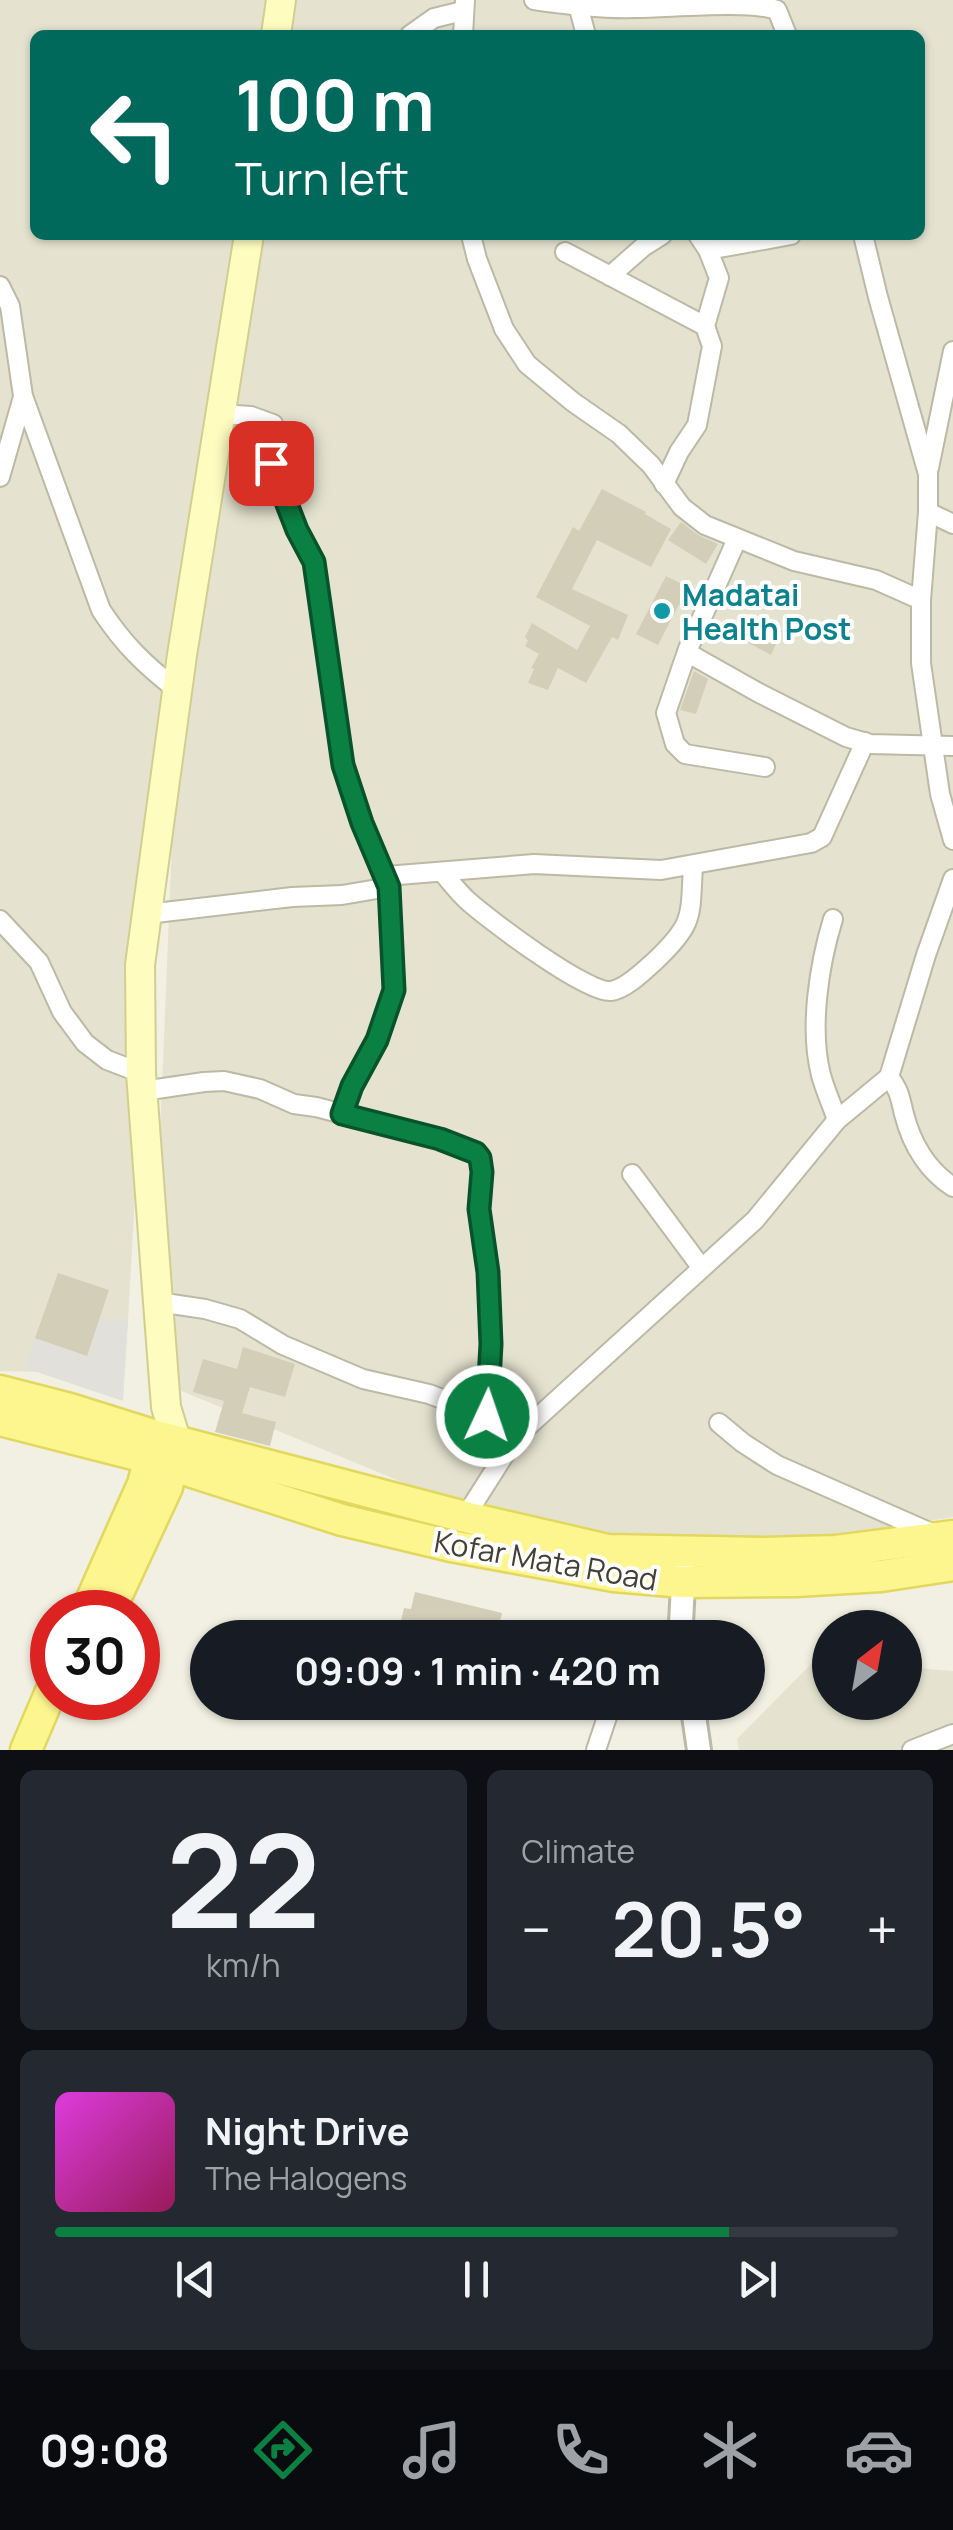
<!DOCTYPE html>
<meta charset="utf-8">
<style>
:root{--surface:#171b24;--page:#242831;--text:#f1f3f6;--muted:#9ea1a6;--line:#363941;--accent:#0b8043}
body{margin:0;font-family:Manrope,sans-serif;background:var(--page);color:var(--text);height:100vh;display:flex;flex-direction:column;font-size:38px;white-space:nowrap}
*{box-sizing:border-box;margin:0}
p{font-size:32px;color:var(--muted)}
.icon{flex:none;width:55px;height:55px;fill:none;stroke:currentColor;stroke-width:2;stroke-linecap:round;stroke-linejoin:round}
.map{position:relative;height:1750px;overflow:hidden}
.sheet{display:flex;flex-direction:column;gap:20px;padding:20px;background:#0d0f14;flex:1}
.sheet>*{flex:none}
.guide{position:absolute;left:30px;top:30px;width:895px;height:210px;border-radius:15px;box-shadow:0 2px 8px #0004;background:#00695c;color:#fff;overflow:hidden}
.needle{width:65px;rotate:31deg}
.buttons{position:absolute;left:812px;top:1610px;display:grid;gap:20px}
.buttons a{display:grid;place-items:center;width:110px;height:110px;border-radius:50%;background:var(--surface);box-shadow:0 2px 8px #0004;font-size:50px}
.speed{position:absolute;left:30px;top:1590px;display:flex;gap:20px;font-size:50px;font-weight:700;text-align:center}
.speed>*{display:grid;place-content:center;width:130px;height:130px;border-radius:50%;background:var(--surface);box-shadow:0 2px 8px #0004;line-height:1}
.speed .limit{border:15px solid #d22;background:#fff;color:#111}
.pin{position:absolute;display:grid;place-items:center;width:85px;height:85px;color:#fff;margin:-42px;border-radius:20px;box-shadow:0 5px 15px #0006}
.me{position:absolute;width:110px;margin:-55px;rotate:3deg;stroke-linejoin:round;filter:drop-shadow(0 0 8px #0008)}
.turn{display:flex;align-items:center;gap:35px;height:210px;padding:0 40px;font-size:45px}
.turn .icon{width:130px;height:130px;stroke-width:2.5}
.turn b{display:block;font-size:70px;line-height:85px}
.big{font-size:75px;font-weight:700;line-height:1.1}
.sheet .widget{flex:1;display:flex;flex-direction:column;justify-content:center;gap:15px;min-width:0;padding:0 35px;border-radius:15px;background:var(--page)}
.sheet .dial{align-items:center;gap:0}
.dial b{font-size:130px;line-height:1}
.song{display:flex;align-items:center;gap:30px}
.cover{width:120px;height:120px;border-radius:15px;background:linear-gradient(135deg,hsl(300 70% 55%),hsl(330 70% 35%))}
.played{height:10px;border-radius:5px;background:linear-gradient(90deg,var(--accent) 80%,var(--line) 80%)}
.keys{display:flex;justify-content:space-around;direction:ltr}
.heat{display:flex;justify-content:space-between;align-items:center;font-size:55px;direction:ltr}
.sheet .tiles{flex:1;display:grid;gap:20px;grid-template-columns:1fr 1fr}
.widget:last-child{grid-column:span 2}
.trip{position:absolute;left:190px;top:1620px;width:575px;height:100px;border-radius:50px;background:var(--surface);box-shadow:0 2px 8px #0004;font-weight:700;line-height:100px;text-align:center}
.menu{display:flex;height:160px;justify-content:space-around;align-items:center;background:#090b0e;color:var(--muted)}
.menu .icon{width:70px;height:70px}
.menu .on{color:var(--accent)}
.menu b{font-size:45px;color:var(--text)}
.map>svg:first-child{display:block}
.residential{fill:#e5e3d0}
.parking{fill:#e1e0db}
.building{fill:#d2ceb8}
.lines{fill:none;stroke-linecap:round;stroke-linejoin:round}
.minor-casing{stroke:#bcb9a5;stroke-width:22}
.tertiary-casing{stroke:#bcb9a5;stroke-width:28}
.secondary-casing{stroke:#d1ce92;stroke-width:32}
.primary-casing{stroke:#e2d75f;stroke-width:35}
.minor{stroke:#fff;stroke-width:18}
.tertiary{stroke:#fff;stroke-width:22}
.secondary{stroke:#fefcbf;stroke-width:28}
.primary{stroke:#fdf68f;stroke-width:30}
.route-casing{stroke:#07532c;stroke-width:25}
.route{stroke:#0b8043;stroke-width:18}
.culture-dot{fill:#0f9aa8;stroke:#fff;stroke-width:4}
.labels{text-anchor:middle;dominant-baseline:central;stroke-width:8;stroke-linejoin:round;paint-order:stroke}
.culture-label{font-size:30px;font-weight:bold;fill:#0d838f;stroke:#fff;text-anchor:start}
.street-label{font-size:30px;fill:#424033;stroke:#fff}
</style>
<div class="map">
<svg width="953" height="1750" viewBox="0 0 953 1750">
<rect width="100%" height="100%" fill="#f1f0e2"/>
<g class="residential">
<path d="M 0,0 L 269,0 L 264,35 L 35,35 L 35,235 L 237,235 L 153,878 L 128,1320 L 123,1374 L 0,1371 Z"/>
<path d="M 290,0 L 953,0 L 953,1517 L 796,1543 L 676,1548 L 504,1524 L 150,1378 L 172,842 L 212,519 L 254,235 L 920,235 L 920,35 L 285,35 Z"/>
<path d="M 815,1660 L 830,1661 L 830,1702 L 905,1702 L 905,1667 L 953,1671 L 953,1750 L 739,1750 L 737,1739 Z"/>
</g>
<path class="parking" d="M 100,1319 L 128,1320 L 123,1401 L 25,1368 L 35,1338 L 87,1356 Z"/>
<g class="building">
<path d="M 602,489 L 646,512 L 645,514 L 671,529 L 651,567 L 597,540 L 572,589 L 628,615 L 618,640 L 612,637 L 586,683 L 558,668 L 548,690 L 528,683 L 534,669 L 531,668 L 539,654 L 525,646 L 528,641 L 525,637 L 532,623 L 577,650 L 590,626 L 536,597 L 573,527 L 579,531 Z"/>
<path d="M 681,522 L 698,535 L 718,544 L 706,564 L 668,540 Z"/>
<path d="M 666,576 L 688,587 L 658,645 L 636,634 Z"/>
<path d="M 758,618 L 782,631 L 771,655 L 747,642 Z"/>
<path d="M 694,671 L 708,679 L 696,714 L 680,710 Z"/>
<path d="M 58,1273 L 109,1290 L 87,1356 L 35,1338 Z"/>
<path d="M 243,1347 L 295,1364 L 285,1397 L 250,1387 L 242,1413 L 276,1422 L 270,1446 L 215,1432 L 224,1401 L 193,1392 L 203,1359 L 237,1369 Z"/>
<path d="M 415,1592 L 502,1613 L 496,1638 L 397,1638 L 404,1608 L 411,1609 Z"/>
</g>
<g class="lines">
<defs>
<g id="minor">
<path d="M 534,0 C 567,5 602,9 636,8 C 670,8 748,0 777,10 L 787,35"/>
<path d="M 578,5 L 586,35"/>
<path d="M 410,35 L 434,18 L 463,11"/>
<path d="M 463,35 L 465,0"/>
<path d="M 471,235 L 477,259 L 504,329 L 527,364 L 573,402 L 619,434 L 651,465 L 682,507 L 705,525 L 794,561 L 876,580 L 921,600"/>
<path d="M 863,235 L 878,297 L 928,474 L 928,512 L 921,600 L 921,663 L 940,794 L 953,840"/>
<path d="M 708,250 L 791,235"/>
<path d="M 565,252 L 705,326"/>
<path d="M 610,276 L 643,247 L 662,235"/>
<path d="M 0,286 L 10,306 L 23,396 L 101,610 C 124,645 145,665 177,690"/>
<path d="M 221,414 L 251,416 L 273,424 L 274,434 L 271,463 L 297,530 L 314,562 L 343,765 L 362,823 L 389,887 L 394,990 L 377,1040 L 352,1085 L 343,1114"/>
<path d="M 929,468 L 953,351"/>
<path d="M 0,477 L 23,397"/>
<path d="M 664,484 L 679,452 L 697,425 L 712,346 L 705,326 L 719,278 L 708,250 L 698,235"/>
<path d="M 928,512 L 953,524"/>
<path d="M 737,539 L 688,649 L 666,713 L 675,744 L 685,754 L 765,767"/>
<path d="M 688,653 L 759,693 L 846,737 L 870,744 L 953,746"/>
<path d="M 442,872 C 450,881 458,892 468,901 C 488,919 587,994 611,991 C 626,989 645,970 655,961 C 695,923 690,917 693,865"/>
<path d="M 386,876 L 534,864 L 661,870 L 811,843 L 822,837 L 865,742"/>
<path d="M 147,914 L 292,897 L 342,895 L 389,887"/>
<path d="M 833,919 C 819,965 809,1028 821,1075 C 825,1090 832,1105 837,1120"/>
<path d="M 0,920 L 39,962 L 62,1012 L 85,1043 L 107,1060 L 141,1073"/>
<path d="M 889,1077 C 900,1091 900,1098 904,1114 C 912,1145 927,1170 953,1187"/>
<path d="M 143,1091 L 204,1082 L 224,1081 L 260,1089 L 294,1104 L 316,1107 L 440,1139 L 475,1153 L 480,1158 L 482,1173 L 479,1209 L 488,1272 L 491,1344 L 487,1416"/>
<path d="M 632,1174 L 701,1267"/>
<path d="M 158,1302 L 205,1309 L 240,1319 L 283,1345 L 363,1379 L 429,1394 L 487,1416 L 515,1438"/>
<path d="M 719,1423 L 743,1443 L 777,1465 L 936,1535"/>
<path d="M 465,1517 L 515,1438 L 755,1220 L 837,1120 L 889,1077 L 926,955 L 953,879"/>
<path d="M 661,1638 L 681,1623"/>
<path d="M 596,1750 L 612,1702"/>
<path d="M 912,1750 L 953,1734"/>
</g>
<g id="tertiary">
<path d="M 683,1638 L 681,1623 L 684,1566"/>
<path d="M 692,1702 L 699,1750"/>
</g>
<g id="secondary">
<path d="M 276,35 L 281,0"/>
<path d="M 176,1440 L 166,1407 L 158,1302 L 141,1073 L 140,965 L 182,655 L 249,235"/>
</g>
<g id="primary">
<path d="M 0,1391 L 70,1409 L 156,1436 L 465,1517 L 608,1550 L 763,1553 L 836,1551 L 953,1536"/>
<path d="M 0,1420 L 149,1458 L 342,1520 L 451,1546 L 614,1576 L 683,1582 L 796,1581 L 881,1576 L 953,1565"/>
<path d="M 86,1612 L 143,1484 L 155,1439"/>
<path d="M 109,1612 L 167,1487 L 175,1449"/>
<path d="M 26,1750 L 52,1689"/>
</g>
</defs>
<use href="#minor" class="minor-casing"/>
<use href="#tertiary" class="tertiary-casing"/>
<use href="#secondary" class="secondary-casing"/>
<use href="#primary" class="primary-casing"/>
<use href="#minor" class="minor"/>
<use href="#tertiary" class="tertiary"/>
<use href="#secondary" class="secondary"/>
<use href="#primary" class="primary"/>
</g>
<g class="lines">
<defs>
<path id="route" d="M 271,463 L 297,530 L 314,562 L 343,765 L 362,823 L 389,887 L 394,990 L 377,1040 L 352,1086 L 342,1114 L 440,1139 L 476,1153 L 480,1158 L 482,1172 L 479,1209 L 488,1272 L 491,1344 L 487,1416"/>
</defs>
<use href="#route" class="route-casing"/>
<use href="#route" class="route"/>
</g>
<circle class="culture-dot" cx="662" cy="611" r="10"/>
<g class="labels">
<g class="culture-label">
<text x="682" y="594">Madatai<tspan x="682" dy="34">Health Post</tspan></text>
</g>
<g class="street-label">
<text transform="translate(546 1560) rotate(10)">Kofar Mata Road</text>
</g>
</g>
</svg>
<div class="buttons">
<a><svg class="needle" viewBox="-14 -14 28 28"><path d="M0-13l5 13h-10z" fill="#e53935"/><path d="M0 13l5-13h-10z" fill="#9ea1a6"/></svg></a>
</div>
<div class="speed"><div class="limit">30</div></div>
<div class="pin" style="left:271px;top:463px;background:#d93025"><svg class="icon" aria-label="arrive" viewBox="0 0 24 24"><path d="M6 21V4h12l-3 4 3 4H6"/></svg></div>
<svg class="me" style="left:487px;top:1416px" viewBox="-20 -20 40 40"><circle r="17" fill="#0b8043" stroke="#fff" stroke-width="3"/><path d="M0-11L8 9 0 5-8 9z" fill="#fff"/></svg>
<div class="trip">09:09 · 1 min · 420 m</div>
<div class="guide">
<div class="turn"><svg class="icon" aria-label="left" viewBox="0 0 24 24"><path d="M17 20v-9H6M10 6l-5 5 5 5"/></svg><div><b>100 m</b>Turn left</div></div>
</div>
</div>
<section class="sheet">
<div class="tiles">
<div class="widget dial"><b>22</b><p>km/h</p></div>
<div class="widget"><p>Climate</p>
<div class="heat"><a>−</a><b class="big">20.5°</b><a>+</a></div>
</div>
<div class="widget">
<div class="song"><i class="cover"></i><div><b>Night Drive</b><p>The Halogens</p></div></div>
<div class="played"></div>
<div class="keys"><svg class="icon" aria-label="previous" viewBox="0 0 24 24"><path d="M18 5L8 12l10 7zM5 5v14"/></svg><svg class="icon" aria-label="pause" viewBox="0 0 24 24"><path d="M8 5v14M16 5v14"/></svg><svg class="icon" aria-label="next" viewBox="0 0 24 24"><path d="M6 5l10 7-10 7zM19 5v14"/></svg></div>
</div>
</div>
</section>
<nav class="menu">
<b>09:08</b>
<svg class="icon on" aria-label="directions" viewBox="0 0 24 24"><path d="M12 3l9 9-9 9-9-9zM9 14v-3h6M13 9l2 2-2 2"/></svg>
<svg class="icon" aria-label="music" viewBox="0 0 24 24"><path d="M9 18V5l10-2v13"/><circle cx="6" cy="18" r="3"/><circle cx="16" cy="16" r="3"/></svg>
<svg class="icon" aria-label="phone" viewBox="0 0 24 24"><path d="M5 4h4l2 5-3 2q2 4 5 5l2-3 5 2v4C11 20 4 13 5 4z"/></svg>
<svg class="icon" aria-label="climate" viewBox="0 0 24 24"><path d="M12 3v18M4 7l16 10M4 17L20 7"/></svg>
<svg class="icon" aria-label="car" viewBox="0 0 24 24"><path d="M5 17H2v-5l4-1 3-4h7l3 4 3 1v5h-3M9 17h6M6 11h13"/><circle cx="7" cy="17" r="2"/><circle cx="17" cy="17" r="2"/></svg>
</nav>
